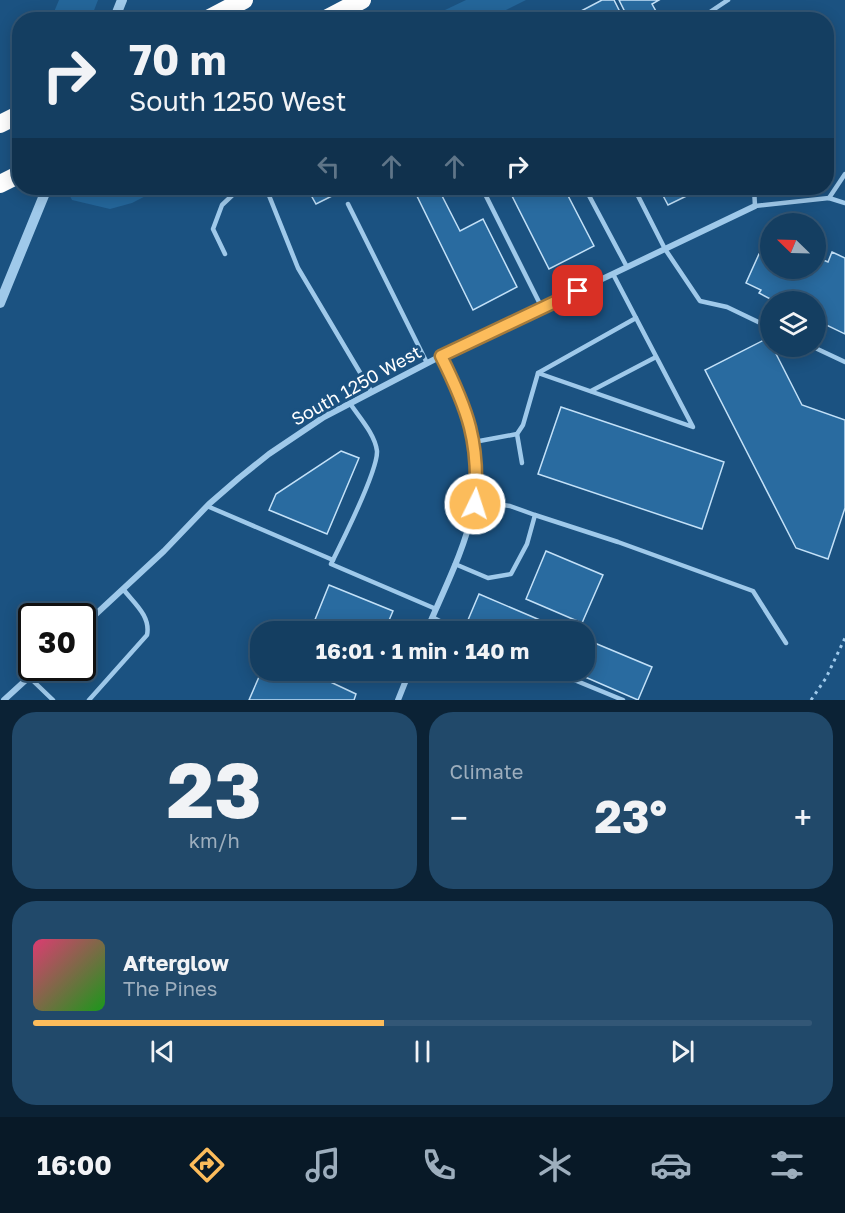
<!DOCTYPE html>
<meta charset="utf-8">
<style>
:root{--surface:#143e61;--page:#21496a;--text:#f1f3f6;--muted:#9daebd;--line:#335776;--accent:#fcbc5b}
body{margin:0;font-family:"Golos Text",sans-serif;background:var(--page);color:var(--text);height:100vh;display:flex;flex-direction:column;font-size:22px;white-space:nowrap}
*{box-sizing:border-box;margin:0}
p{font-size:20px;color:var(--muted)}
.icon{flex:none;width:33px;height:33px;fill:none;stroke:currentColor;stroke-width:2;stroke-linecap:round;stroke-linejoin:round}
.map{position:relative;height:700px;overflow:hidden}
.details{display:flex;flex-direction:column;gap:12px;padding:12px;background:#0b2235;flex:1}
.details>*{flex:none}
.guide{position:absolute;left:12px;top:12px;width:822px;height:183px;border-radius:24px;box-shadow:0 3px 15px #0003,0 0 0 2px var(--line);background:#143e61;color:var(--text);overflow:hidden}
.needle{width:39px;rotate:293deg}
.tools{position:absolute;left:760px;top:213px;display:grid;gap:12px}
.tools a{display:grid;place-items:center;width:66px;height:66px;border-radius:50%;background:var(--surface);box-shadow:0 3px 15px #0003,0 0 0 2px var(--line);font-size:30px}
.speed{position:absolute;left:18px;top:603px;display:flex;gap:12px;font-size:30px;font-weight:700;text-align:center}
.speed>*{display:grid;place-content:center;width:78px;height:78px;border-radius:50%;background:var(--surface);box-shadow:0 3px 15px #0003,0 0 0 2px var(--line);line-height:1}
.speed .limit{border:3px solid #111;border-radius:9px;background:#fff;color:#111}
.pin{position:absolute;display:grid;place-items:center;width:51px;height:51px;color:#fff;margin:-26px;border-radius:12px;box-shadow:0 3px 9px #0006}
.me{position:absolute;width:66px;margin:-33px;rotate:4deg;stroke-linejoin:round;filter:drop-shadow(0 0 4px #0008)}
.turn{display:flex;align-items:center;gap:21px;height:126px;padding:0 18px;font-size:27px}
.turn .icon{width:78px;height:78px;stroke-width:2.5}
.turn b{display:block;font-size:42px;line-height:51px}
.lanes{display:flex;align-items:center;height:57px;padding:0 18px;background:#0003;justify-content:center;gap:30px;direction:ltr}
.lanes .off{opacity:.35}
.big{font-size:45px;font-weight:700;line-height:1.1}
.details .tile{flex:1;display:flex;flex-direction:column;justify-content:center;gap:9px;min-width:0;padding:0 21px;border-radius:24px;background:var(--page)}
.details .dial{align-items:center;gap:0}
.dial b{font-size:78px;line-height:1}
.song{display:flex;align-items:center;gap:18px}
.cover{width:72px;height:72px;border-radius:9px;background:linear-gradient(135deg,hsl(340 70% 55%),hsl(120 70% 35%))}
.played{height:6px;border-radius:3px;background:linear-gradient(90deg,var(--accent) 45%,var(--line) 45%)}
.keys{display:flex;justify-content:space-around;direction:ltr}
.heat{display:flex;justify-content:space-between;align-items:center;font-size:33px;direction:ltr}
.details .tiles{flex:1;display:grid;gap:12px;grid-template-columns:1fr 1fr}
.tile:last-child{grid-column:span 2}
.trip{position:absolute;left:250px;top:621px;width:345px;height:60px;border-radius:24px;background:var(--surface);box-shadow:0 3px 15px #0003,0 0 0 2px var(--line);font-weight:700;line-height:60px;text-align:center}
.tabs{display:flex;height:96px;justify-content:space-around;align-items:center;background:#081927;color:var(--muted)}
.tabs .icon{width:42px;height:42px}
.tabs .selected{color:var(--accent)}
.tabs b{font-size:27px;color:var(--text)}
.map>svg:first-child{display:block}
.green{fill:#24669a}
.building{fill:#296ba0;stroke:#c3e1f8;stroke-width:1.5}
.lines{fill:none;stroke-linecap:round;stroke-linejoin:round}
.path{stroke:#9fc9ea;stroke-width:3;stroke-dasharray:3 4.5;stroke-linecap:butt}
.service{stroke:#9fc9ea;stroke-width:4.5}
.minor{stroke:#9fc9ea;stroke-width:6}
.tertiary{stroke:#9fc9ea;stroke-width:10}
.motorway{stroke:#fff;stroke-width:18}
.route-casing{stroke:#a47a3b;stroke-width:15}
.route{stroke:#fcbc5b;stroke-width:10}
.labels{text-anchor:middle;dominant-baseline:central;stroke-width:6;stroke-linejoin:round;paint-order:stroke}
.street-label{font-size:18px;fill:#fff;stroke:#1b5281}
</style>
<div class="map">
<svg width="845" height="700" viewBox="0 0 845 700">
<rect width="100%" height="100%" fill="#1b5281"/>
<g class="green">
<path d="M 59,0 L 98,0 L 93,13 L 79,19 L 51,19 Z"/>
<path d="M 466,0 L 526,0 L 488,19 L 426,19 Z"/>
<path d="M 88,188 L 161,188 L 132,203 L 110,209 L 72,200 L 70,196 Z"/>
</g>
<g class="building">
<path d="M 602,0 L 614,0 L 624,20 L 564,20 Z"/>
<path d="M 619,0 L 659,0 L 652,4 L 661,20 L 629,20 Z"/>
<path d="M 307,188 L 348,188 L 316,204 Z"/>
<path d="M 413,188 L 438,188 L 460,231 L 483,219 L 517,287 L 473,310 Z"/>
<path d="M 508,188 L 564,188 L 594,246 L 549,269 Z"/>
<path d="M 659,188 L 703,188 L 668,205 Z"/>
<path d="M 832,252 L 845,258 L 845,334 L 816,320 L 816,302 L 776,302 L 759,293 L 761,290 L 746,283 L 759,254 L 771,259 L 771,268 L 816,268 L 816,257 L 828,262 Z"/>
<path d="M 768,338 L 802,405 L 845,420 L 845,508 L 828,559 L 796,548 L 705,370 Z"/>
<path d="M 561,407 L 724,462 L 702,529 L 538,474 Z"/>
<path d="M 341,451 L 359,458 L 327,534 L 269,510 L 276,494 Z"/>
<path d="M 546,551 L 603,575 L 582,623 L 526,599 Z"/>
<path d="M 329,585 L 393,611 L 384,632 L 310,632 Z"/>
<path d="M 479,594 L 568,632 L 477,632 L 465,627 Z"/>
<path d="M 585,639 L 652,667 L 638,700 L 569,670 L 585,670 Z"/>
<path d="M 262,670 L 305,670 L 356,694 L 354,700 L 249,700 Z"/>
</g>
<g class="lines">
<path class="path" d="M 811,700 L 826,678 L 845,638"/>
<g class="service">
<path d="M 698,20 L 728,0"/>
<path d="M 266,188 L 298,268 L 371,391"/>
<path d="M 482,188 L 542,308"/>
<path d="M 585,188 L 627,267"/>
<path d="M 634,188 L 665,249 L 700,301 L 727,307 L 771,328"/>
<path d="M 754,188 L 755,206 L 829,198 L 845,203"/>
<path d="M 829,198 L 845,174"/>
<path d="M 348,204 L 427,363"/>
<path d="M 225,254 L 213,229 L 222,205 L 240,188"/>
<path d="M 811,346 L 845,362"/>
<path d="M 538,373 L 693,427 L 636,318"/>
<path d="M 591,391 L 656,357"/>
<path d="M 349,402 C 359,417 375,434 377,451 C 378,470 341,544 331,564 L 436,609"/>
<path d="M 517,434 L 522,463"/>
<path d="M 474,442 L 517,434 L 523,425 L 538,373 L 636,318 L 613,274"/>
<path d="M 475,501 L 510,506 L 535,515 L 618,542 L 753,591 L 786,643"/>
<path d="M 207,506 L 333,560"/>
<path d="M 455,564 L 488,578 L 511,574 L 527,544 L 535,515"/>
<path d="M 432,617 L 461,632"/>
<path d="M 550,670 L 623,700"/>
<path d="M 29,677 L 53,700"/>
<path d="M 89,700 L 147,635 C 151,616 134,603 123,589"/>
</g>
<g class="minor">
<path d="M 82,627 L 164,551 L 209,504 L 239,478 L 269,454 L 324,417 L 441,356 L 755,206"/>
<path d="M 426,632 C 457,558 495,497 468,415 C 461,394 450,376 441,356"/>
<path d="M 4,700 L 39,668"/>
<path d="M 398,700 L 410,670"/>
</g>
<g class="tertiary">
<path d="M 114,20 L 122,0"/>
<path d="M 0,303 L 47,188"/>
</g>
<g class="motorway">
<path d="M 206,20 L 244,0"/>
<path d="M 324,20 L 362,0"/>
<path d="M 0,124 L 20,114"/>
<path d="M 0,184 L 20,174"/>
</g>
</g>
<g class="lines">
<defs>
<path id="route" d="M 475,504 C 480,443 468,410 441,356 L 578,291"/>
</defs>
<use href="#route" class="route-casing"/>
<use href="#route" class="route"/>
</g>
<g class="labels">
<g class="street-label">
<text transform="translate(356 385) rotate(-29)">South 1250 West</text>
</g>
</g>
</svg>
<div class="tools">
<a><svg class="needle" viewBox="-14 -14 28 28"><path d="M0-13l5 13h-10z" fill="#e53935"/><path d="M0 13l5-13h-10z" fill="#9daebd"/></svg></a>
<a><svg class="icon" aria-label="layers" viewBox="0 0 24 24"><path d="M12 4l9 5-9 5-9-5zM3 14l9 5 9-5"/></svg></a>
</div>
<div class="speed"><div class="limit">30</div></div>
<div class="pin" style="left:578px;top:291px;background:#d93025"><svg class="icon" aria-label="arrive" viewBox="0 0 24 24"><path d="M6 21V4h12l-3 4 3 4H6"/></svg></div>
<svg class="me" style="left:475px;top:504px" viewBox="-20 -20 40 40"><circle r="17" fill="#fcbc5b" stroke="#fff" stroke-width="3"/><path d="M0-11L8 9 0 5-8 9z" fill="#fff"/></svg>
<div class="trip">16:01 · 1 min · 140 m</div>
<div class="guide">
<div class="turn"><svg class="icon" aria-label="right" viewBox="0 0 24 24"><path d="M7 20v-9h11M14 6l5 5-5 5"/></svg><div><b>70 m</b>South 1250 West</div></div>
<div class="lanes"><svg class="icon off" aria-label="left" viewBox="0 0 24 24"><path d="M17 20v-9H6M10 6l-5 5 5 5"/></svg><svg class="icon off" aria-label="ahead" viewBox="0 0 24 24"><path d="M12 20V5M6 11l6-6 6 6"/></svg><svg class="icon off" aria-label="ahead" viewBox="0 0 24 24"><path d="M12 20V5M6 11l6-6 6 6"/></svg><svg class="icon" aria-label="right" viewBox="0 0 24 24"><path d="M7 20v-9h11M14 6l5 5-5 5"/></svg></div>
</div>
</div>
<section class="details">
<div class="tiles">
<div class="tile dial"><b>23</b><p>km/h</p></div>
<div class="tile"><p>Climate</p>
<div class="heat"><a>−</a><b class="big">23°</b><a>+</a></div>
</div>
<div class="tile">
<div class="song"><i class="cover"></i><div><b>Afterglow</b><p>The Pines</p></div></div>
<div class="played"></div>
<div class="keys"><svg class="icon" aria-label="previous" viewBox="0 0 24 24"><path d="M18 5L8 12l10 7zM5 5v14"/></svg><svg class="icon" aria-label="pause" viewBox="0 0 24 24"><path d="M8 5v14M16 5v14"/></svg><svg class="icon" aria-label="next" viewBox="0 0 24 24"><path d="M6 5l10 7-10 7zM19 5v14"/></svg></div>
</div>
</div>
</section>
<nav class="tabs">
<b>16:00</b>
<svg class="icon selected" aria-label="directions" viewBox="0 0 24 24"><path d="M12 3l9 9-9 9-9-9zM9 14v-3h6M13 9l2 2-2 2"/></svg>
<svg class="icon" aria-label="music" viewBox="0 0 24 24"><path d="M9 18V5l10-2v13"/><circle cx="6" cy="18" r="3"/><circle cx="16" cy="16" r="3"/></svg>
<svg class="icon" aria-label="phone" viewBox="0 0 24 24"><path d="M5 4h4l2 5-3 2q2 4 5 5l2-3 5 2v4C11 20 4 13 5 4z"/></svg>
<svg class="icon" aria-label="climate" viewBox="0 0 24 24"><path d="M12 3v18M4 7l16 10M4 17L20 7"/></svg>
<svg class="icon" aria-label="car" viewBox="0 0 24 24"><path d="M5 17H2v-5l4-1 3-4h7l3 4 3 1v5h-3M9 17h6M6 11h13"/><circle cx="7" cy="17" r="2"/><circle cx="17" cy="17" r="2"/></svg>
<svg class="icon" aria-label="filters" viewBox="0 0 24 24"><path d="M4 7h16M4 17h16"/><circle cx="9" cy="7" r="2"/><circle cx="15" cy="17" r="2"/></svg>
</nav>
